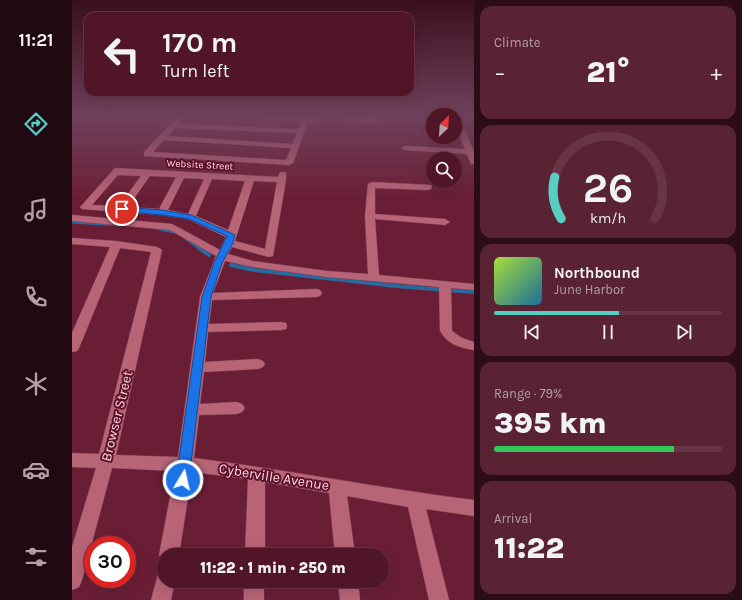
<!DOCTYPE html>
<meta charset="utf-8">
<style>
:root{--surface:#501628;--page:#5a2334;--text:#f1f3f6;--muted:#b49fa8;--line:#673545;--accent:#57cec2}
body{margin:0;font-family:Karla,sans-serif;background:var(--page);color:var(--text);height:100vh;display:flex;flex-direction:column;font-size:15px;white-space:nowrap}
*{box-sizing:border-box;margin:0}
p{font-size:13px;color:var(--muted)}
.icon{flex:none;width:22px;height:22px;fill:none;stroke:currentColor;stroke-width:2;stroke-linecap:round;stroke-linejoin:round}
.map{position:relative;flex:1;overflow:hidden}
.panel{display:flex;flex-direction:column;gap:6px;padding:6px;background:#2c0c16;width:268px}
.panel>*{flex:none}
.top-card{position:absolute;left:12px;top:12px;width:330px;height:84px;border-radius:12px;box-shadow:0 4px 16px #0002,0 0 0 1px var(--line);background:#501628;color:var(--text);overflow:hidden}
.needle{width:26px;rotate:25deg}
.tools{position:absolute;left:354px;top:108px;display:grid;gap:8px}
.tools a{display:grid;place-items:center;width:36px;height:36px;border-radius:50%;background:var(--surface);box-shadow:0 4px 16px #0002,0 0 0 1px var(--line);font-size:20px}
.speed{position:absolute;left:12px;top:536px;display:flex;gap:8px;font-size:20px;font-weight:700;text-align:center}
.speed>*{display:grid;place-content:center;width:52px;height:52px;border-radius:50%;background:var(--surface);box-shadow:0 4px 16px #0002,0 0 0 1px var(--line);line-height:1}
.speed .limit{border:6px solid #d22;background:#fff;color:#111}
.pin{position:absolute;display:grid;place-items:center;width:34px;height:34px;color:#fff;margin:-17px;border:2px solid #fff;border-radius:50%;box-shadow:0 1px 4px #0007}
.me{position:absolute;width:44px;margin:-22px;rotate:9deg;stroke-linejoin:round;filter:drop-shadow(0 0 3px #0008)}
.turn{display:flex;align-items:center;gap:14px;height:84px;padding:0 12px;font-size:18px}
.turn .icon{width:52px;height:52px;stroke-width:2.5}
.turn b{display:block;font-size:28px;line-height:34px}
.big{font-size:30px;font-weight:800;line-height:1.1}
.panel .tile{flex:1;display:flex;flex-direction:column;justify-content:center;gap:6px;min-width:0;padding:0 14px;border-radius:12px;background:var(--page)}
.panel .dial{align-items:center;gap:0}
.dial svg{height:104px;overflow:visible;fill:none;stroke:var(--line);stroke-width:7;stroke-linecap:round;text-anchor:middle}
.dial text{fill:var(--text);stroke:none}
.song{display:flex;align-items:center;gap:12px}
.cover{width:48px;height:48px;border-radius:6px;background:linear-gradient(135deg,hsl(80 70% 55%),hsl(200 70% 35%))}
.played{height:4px;border-radius:2px;background:linear-gradient(90deg,var(--accent) 55%,var(--line) 55%)}
.keys{display:flex;justify-content:space-around;direction:ltr}
.heat{display:flex;justify-content:space-between;align-items:center;font-size:22px;direction:ltr}
.charge{height:6px;border-radius:3px;background:linear-gradient(90deg,#34c759 79%,var(--line) 0)}
.trip{position:absolute;left:85px;top:548px;width:232px;height:40px;border-radius:20px;background:var(--surface);box-shadow:0 4px 16px #0002,0 0 0 1px var(--line);font-weight:800;line-height:40px;text-align:center}
main{display:flex;flex:1;min-height:0}
.dock{display:flex;flex-direction:column;width:72px;justify-content:space-around;align-items:center;background:#200910;color:var(--muted)}
.dock .icon{width:28px;height:28px}
.dock .active{color:var(--accent)}
.dock b{font-size:18px;color:var(--text)}
.map>svg:first-child{display:block}
.lines{fill:none;stroke-linecap:round;stroke-linejoin:round}
.stream-far1{stroke:#276aa0;stroke-width:3}
.stream{stroke:#276aa0;stroke-width:4}
.street-casing{stroke:#804055;stroke-width:1}
.street{fill:#b86477;fill-rule:evenodd}
.route{fill:#1a73e8;stroke:#114b97}
.labels{text-anchor:middle;dominant-baseline:central;stroke-width:4;stroke-linejoin:round;paint-order:stroke}
.far-street-label{font-size:10px;fill:#fbd5db;stroke:#5e112b}
.near-street-label{font-size:14px;fill:#fbd5db;stroke:#5e112b}
</style>
<main>
<nav class="dock">
<b>11:21</b>
<svg class="icon active" aria-label="directions" viewBox="0 0 24 24"><path d="M12 3l9 9-9 9-9-9zM9 14v-3h6M13 9l2 2-2 2"/></svg>
<svg class="icon" aria-label="music" viewBox="0 0 24 24"><path d="M9 18V5l10-2v13"/><circle cx="6" cy="18" r="3"/><circle cx="16" cy="16" r="3"/></svg>
<svg class="icon" aria-label="phone" viewBox="0 0 24 24"><path d="M5 4h4l2 5-3 2q2 4 5 5l2-3 5 2v4C11 20 4 13 5 4z"/></svg>
<svg class="icon" aria-label="climate" viewBox="0 0 24 24"><path d="M12 3v18M4 7l16 10M4 17L20 7"/></svg>
<svg class="icon" aria-label="car" viewBox="0 0 24 24"><path d="M5 17H2v-5l4-1 3-4h7l3 4 3 1v5h-3M9 17h6M6 11h13"/><circle cx="7" cy="17" r="2"/><circle cx="17" cy="17" r="2"/></svg>
<svg class="icon" aria-label="filters" viewBox="0 0 24 24"><path d="M4 7h16M4 17h16"/><circle cx="9" cy="7" r="2"/><circle cx="15" cy="17" r="2"/></svg>
</nav>
<div class="map">
<svg width="402" height="600" viewBox="0 0 402 600">
<rect width="100%" height="100%" fill="#6a1e35"/>
<g class="lines">
<g class="stream-far1">
<path d="M 0,222 L 48,225"/>
<path d="M 83,228 L 107,233 L 128,249"/>
</g>
<g class="stream">
<path d="M 127,248 L 137,255"/>
<path d="M 159,265 L 182,270 L 324,286 L 402,292"/>
</g>
<defs>
<g id="street">
<path d="M 108,115 L 115,115 L 107,124 L 226,129 L 230,120 L 152,117 L 149,115 L 244,117 L 245,115 L 251,115 L 249,120 L 236,121 L 221,163 L 217,165 L 72,156 L 72,152 ZM 103,128 L 225,133 L 221,144 L 96,136 ZM 92,140 L 219,148 L 214,160 L 81,152 Z"/>
<path d="M 275,115 L 281,115 L 281,118 L 300,119 L 300,115 L 306,115 L 306,121 L 303,123 L 277,122 L 274,120 Z"/>
<path d="M 383,115 L 386,115 L 402,152 L 402,164 L 399,164 L 395,154 L 333,150 L 329,148 L 333,146 L 393,149 L 383,124 Z"/>
<path d="M 43,168 L 206,177 L 208,172 L 214,172 L 214,180 L 201,256 L 197,257 L 160,247 L 156,254 L 181,261 L 255,271 L 296,274 L 293,216 L 296,184 L 300,182 L 359,185 L 360,187 L 359,189 L 356,190 L 303,188 L 303,214 L 373,219 L 378,222 L 373,225 L 303,219 L 307,275 L 402,284 L 402,290 L 379,288 L 380,331 L 390,338 L 402,342 L 402,350 C 388,348 375,344 368,331 L 367,287 L 255,277 L 181,267 L 153,261 L 141,293 L 244,289 L 248,290 L 250,293 L 248,296 L 244,297 L 140,300 L 137,324 L 209,322 L 214,323 L 215,326 L 214,329 L 209,330 L 136,332 L 133,362 L 186,359 L 191,361 L 193,364 L 191,367 L 186,369 L 132,372 L 128,404 L 165,402 L 170,404 L 173,408 L 170,412 L 165,414 L 127,415 L 122,458 C 216,470 308,488 402,500 L 402,516 L 354,509 L 377,600 L 357,600 L 336,507 L 275,496 L 283,555 L 263,555 L 257,493 L 193,482 L 193,555 L 173,555 L 176,479 L 120,472 L 107,555 L 92,555 L 92,562 L 87,555 L 103,471 L 40,468 L 10,580 L 7,587 L 0,590 L 0,547 L 24,468 L 0,467 L 0,453 L 27,454 L 79,252 L 48,248 L 7,348 L 5,351 L 0,352 L 0,333 L 38,247 L 0,244 L 0,238 L 44,241 L 85,247 L 90,250 L 44,455 L 106,457 L 128,297 L 144,256 L 98,230 L 0,221 L 0,215 L 100,224 L 148,250 L 154,237 L 116,219 L 90,215 L 10,209 L 8,207 L 10,205 ZM 46,175 L 69,176 L 47,206 L 20,205 ZM 78,176 L 104,177 L 87,209 L 56,207 ZM 112,178 L 132,179 L 116,214 L 96,210 ZM 140,179 L 173,181 L 156,230 L 124,216 ZM 182,181 L 205,182 L 193,249 L 163,241 Z"/>
<path d="M 92,571 L 92,581 L 103,581 L 99,600 L 79,600 L 86,574 Z"/>
<rect x="172" y="581" width="20" height="19"/>
<path d="M 266,581 L 286,581 L 288,600 L 268,600 Z"/>
</g>
</defs>
<use href="#street" class="street-casing"/>
<use href="#street" class="street"/>
</g>
<linearGradient id="sky" x2="0" y2="1"><stop stop-color="#3a101d"/><stop offset="0.58" stop-color="#70415c"/><stop offset="1" stop-color="#70415c" stop-opacity="0"/></linearGradient>
<rect width="402" height="199" fill="url(#sky)"/>
<path class="route" d="M 50,207 L 90,210 L 119,215 L 163,235 L 161,243 L 150,263 L 139,297 L 117,480 L 115,483 L 111,485 L 106,483 L 104,480 L 130,297 L 142,263 L 155,236 L 117,219 L 90,215 L 48,211 L 48,208 Z"/>
<g class="labels">
<g class="far-street-label">
<text transform="translate(128 165) rotate(3)">Website Street</text>
</g>
<g class="near-street-label">
<text transform="translate(45 416) rotate(-76)">Browser Street</text>
<text transform="translate(202 477) rotate(9)">Cyberville Avenue</text>
</g>
</g>
</svg>
<div class="tools">
<a><svg class="needle" viewBox="-14 -14 28 28"><path d="M0-13l5 13h-10z" fill="#e53935"/><path d="M0 13l5-13h-10z" fill="#b49fa8"/></svg></a>
<a><svg class="icon" aria-label="search" viewBox="0 0 24 24"><circle cx="10" cy="10" r="6"/><path d="M15 15l6 6"/></svg></a>
</div>
<div class="speed"><div class="limit">30</div></div>
<div class="pin" style="left:50px;top:209px;background:#d93025"><svg class="icon" aria-label="arrive" viewBox="0 0 24 24"><path d="M6 21V4h12l-3 4 3 4H6"/></svg></div>
<svg class="me" style="left:111px;top:480px" viewBox="-20 -20 40 40"><circle r="17" fill="#1a73e8" stroke="#fff" stroke-width="3"/><path d="M0-11L8 9 0 5-8 9z" fill="#fff"/></svg>
<div class="trip">11:22 · 1 min · 250 m</div>
<div class="top-card">
<div class="turn"><svg class="icon" aria-label="left" viewBox="0 0 24 24"><path d="M17 20v-9H6M10 6l-5 5 5 5"/></svg><div><b>170 m</b>Turn left</div></div>
</div>
</div>
<section class="panel">
<div class="tile"><p>Climate</p>
<div class="heat"><a>−</a><b class="big">21°</b><a>+</a></div>
</div>
<div class="tile dial"><svg viewBox="0 0 100 80">
<path d="M14 69A42 42 0 1 1 86 69"/>
<path d="M14 69A42 42 0 0 1 9 37" stroke="#57cec2"/>
<text x="50" y="56" font-size="32" font-weight="700">26</text>
<text x="50" y="72" font-size="11">km/h</text>
</svg></div>
<div class="tile">
<div class="song"><i class="cover"></i><div><b>Northbound</b><p>June Harbor</p></div></div>
<div class="played"></div>
<div class="keys"><svg class="icon" aria-label="previous" viewBox="0 0 24 24"><path d="M18 5L8 12l10 7zM5 5v14"/></svg><svg class="icon" aria-label="pause" viewBox="0 0 24 24"><path d="M8 5v14M16 5v14"/></svg><svg class="icon" aria-label="next" viewBox="0 0 24 24"><path d="M6 5l10 7-10 7zM19 5v14"/></svg></div>
</div>
<div class="tile"><p>Range · 79%</p><b class="big">395 km</b><div class="charge"></div></div>
<div class="tile"><p>Arrival</p><b class="big">11:22</b></div>
</section>
</main>
